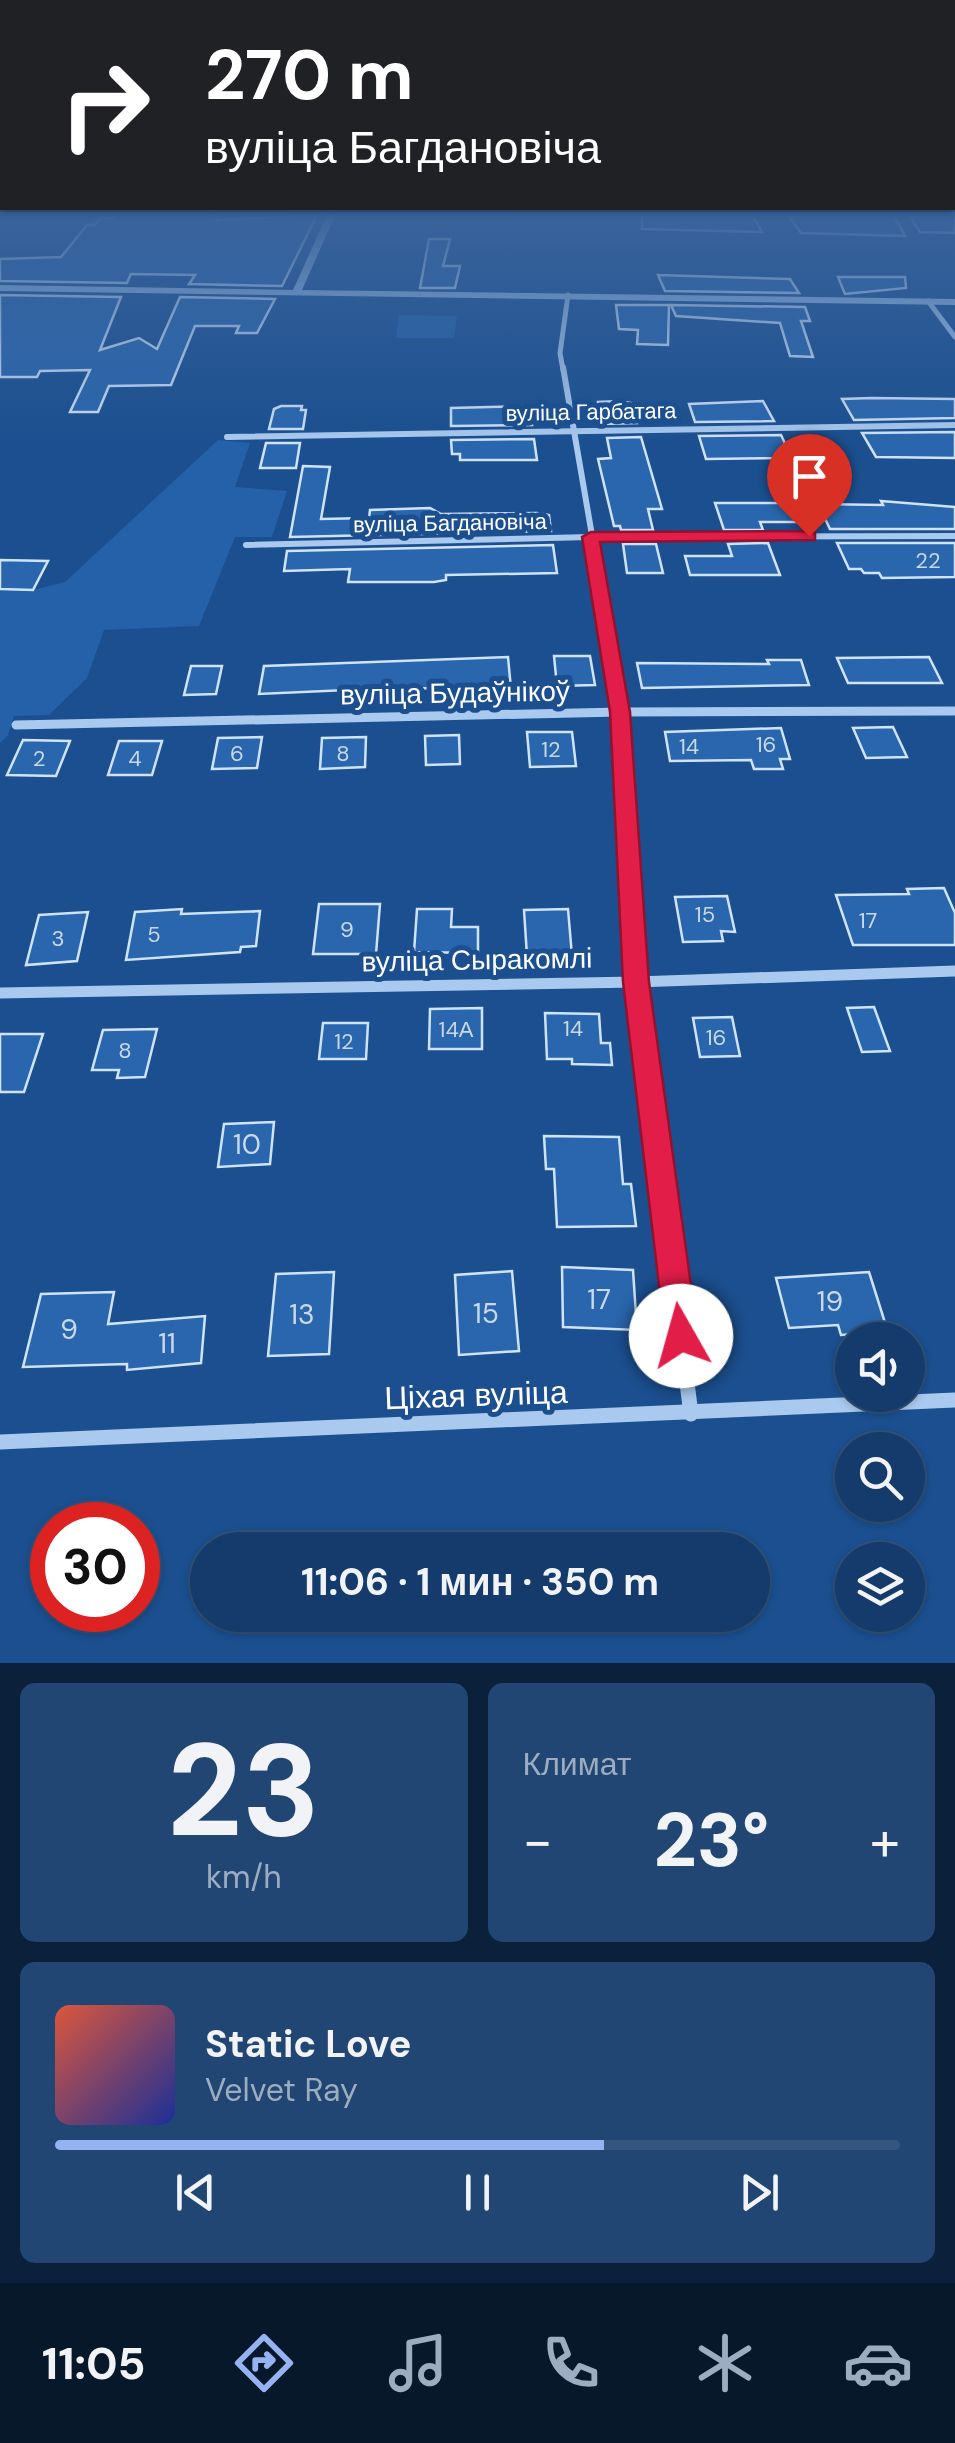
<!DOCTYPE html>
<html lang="ru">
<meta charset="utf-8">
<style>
:root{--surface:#143b6b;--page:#214673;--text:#f1f3f6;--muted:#9dadc1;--line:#33557e;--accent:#95b2f1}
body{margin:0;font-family:"DM Sans",sans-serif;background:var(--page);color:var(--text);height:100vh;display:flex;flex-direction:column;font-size:38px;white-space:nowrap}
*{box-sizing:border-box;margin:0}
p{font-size:32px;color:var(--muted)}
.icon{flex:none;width:55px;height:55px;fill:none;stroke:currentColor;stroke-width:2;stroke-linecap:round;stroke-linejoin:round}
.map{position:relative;height:1663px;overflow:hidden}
.sheet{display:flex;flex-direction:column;gap:20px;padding:20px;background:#0b203b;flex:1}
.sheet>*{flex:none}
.hud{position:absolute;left:0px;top:0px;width:955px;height:210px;box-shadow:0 2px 8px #0004,0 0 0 2px var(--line);background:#202124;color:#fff;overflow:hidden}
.controls{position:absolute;left:835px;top:1322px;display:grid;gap:20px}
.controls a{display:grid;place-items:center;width:90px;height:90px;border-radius:50%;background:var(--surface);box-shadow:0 2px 8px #0004,0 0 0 2px var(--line);font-size:50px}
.speed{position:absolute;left:30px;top:1502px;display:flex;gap:20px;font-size:50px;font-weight:700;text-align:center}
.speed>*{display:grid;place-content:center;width:130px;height:130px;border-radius:50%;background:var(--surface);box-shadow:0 2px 8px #0004,0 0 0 2px var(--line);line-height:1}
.speed .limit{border:15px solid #d22;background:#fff;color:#111}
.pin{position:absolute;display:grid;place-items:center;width:85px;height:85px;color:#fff;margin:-102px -42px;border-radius:50% 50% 50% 0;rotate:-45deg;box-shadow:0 0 10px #0007}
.pin .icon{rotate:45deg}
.me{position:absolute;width:110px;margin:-55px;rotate:353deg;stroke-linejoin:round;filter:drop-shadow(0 0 8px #0008)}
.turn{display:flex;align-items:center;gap:35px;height:210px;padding:0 40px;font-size:45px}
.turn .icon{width:130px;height:130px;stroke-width:2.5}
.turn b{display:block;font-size:70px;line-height:85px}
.big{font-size:75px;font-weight:700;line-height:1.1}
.sheet .tile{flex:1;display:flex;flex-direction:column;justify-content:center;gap:15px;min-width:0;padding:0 35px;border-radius:15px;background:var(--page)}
.sheet .dial{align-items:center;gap:0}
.dial b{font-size:130px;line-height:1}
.song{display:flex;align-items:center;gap:30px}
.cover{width:120px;height:120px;border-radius:15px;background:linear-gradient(135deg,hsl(10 70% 55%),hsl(230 70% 35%))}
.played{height:10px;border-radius:5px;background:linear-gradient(90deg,var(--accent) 65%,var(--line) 65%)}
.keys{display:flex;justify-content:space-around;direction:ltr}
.heat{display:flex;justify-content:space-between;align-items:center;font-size:55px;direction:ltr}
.sheet .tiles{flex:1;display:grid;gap:20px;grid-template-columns:1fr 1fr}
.tile:last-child{grid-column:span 2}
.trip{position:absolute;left:190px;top:1532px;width:580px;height:100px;border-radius:50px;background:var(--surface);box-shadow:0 2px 8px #0004,0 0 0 2px var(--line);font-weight:700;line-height:100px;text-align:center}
.tab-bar{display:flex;height:160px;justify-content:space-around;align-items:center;background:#08182b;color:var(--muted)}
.tab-bar .icon{width:70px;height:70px}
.tab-bar .active{color:var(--accent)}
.tab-bar b{font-size:45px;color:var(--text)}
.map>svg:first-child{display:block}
.green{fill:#2461a8}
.building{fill:#2a66ad;stroke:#cfe3fa;stroke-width:2.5}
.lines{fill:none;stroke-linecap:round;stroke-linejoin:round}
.minor-far4{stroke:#a9c9ee;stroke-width:5}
.minor-far3{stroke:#a9c9ee;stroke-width:6}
.minor-far2{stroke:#a9c9ee;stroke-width:9}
.minor-far1{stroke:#a9c9ee;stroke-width:11}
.minor{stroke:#a9c9ee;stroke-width:15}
.tertiary{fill:#a9c9ee;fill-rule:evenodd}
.route{fill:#e11d48;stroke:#92132f;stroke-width:2.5}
.labels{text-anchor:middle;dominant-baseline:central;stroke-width:10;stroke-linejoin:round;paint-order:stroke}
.far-street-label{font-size:22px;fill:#fff;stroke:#1b4f8f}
.number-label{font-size:22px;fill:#cad9ea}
.street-label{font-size:28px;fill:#fff;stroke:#1b4f8f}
.near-number-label{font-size:28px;fill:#cad9ea}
.near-street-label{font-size:32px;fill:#fff;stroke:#1b4f8f}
</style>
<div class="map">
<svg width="955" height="1663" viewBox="0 0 955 1663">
<rect width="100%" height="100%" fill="#1b4f8f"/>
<g class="green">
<path d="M 399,315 L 457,316 L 454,338 L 396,338 Z"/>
<path d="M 218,440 L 250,443 L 235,487 L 287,491 L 272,537 L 235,537 L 199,626 L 104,630 L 87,678 L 49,715 L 14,716 L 8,735 L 0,743 L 0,589 L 33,590 L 65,582 Z"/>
</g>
<g class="building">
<path d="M 119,211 L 207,211 L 207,215 L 218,214 L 217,220 L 317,215 L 282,286 L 189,284 L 195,275 L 131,274 L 127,283 L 0,281 L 0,259 L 61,257 L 87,225 L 95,225 L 100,218 L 114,218 Z"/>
<path d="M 642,211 L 750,211 L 762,232 L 642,229 Z"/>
<path d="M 786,212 L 893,214 L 905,236 L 801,233 Z"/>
<path d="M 907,212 L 955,213 L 955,233 L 920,232 Z"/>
<path d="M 429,239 L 450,239 L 443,266 L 460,266 L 455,288 L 420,288 Z"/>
<path d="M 658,275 L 790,279 L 799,293 L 665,291 Z"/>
<path d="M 838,277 L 905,277 L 906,288 L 845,294 Z"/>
<path d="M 0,295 L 121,297 L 100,350 L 139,338 L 157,349 L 180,297 L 275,299 L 257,333 L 236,333 L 239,326 L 195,326 L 171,385 L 109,386 L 98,412 L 70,412 L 90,370 L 40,371 L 37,377 L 0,377 Z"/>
<path d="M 616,305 L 669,305 L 668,345 L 637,344 L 638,330 L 619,329 Z"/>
<path d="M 671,305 L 805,307 L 810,321 L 801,321 L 813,357 L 790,356 L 780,323 L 676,316 Z"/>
<path d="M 872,398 L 955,399 L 955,418 L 854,420 L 842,399 Z"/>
<path d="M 619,401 L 631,403 L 637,423 L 603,424 L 598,402 Z"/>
<path d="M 763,401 L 774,421 L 695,422 L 689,404 Z"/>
<path d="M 281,406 L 302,406 L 301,410 L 306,410 L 303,429 L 269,429 L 274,409 Z"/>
<path d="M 529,406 L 532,425 L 451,426 L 451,408 Z"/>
<path d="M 955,432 L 955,458 L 876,457 L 862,433 Z"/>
<path d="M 781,435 L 792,458 L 706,459 L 699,436 Z"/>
<path d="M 641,437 L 662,509 L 648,509 L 653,530 L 621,530 L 620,526 L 614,526 L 598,459 L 611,458 L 607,438 Z"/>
<path d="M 534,439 L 537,460 L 460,460 L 460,454 L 452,454 L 451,440 Z"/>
<path d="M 266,443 L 300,443 L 296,468 L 260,468 Z"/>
<path d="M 303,466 L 330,467 L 321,519 L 369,518 L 370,510 L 430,508 L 441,514 L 537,513 L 549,515 L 551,531 L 290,537 Z"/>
<path d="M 881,501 L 955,507 L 955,529 L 830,529 L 818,504 L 883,505 Z"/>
<path d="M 715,503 L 792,503 L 801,522 L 760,522 L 763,530 L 724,530 Z"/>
<path d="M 768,543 L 780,575 L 690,575 L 685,556 L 732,556 L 728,544 Z"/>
<path d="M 837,543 L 955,543 L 955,577 L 882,578 L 879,573 L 864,573 L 861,569 L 849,569 Z"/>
<path d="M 623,544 L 656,544 L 663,573 L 627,573 Z"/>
<path d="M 553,545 L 557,573 L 446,575 L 446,580 L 434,582 L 348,582 L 350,569 L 284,571 L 287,551 Z"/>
<path d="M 0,560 L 48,561 L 33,590 L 0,589 Z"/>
<path d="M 554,656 L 590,656 L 595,685 L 557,686 Z"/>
<path d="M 508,657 L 511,689 L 392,688 L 259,694 L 264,666 Z"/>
<path d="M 929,657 L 942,683 L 848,683 L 837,658 Z"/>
<path d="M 767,660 L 801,660 L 809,685 L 642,688 L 637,663 L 769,664 Z"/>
<path d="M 191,666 L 222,666 L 216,694 L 184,695 Z"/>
<path d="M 893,727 L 907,757 L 866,758 L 853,728 Z"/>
<path d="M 781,728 L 790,759 L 780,759 L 783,769 L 754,769 L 751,760 L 670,761 L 665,732 Z"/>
<path d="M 527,732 L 572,732 L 576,766 L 530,767 Z"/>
<path d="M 459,735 L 460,764 L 426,765 L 425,736 Z"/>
<path d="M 262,737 L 257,768 L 212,769 L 218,738 Z"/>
<path d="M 366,737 L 365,767 L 320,769 L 322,738 Z"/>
<path d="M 23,740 L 70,741 L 56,776 L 7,775 Z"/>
<path d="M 119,741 L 162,741 L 152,775 L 108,775 Z"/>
<path d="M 944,888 L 955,913 L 955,945 L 853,945 L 836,895 L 909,894 L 907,889 Z"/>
<path d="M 727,896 L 735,932 L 721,931 L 723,941 L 683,942 L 675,897 Z"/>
<path d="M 319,904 L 380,904 L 376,954 L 313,954 Z"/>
<path d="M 182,909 L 181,914 L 260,911 L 256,946 L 241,947 L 240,952 L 126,960 L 135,912 Z"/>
<path d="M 417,909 L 452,909 L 451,927 L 478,927 L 478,953 L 414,952 Z"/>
<path d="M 568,909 L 572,956 L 527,956 L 524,910 Z"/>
<path d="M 88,912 L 77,961 L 26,965 L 39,915 Z"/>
<path d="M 874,1007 L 890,1051 L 862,1052 L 847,1008 Z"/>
<path d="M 482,1008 L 482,1049 L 429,1049 L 430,1009 Z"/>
<path d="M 545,1013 L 599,1014 L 601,1043 L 610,1043 L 612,1065 L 572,1064 L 572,1059 L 547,1059 Z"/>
<path d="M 732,1017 L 740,1056 L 700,1057 L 693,1018 Z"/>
<path d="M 323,1023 L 368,1023 L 366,1059 L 319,1059 Z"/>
<path d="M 157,1029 L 145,1077 L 117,1078 L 119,1070 L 92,1070 L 103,1030 Z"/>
<path d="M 0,1034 L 43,1034 L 24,1092 L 0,1092 Z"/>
<path d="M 274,1122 L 270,1164 L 218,1167 L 224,1124 Z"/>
<path d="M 544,1136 L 619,1137 L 623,1184 L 631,1184 L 636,1226 L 557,1227 L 554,1169 L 546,1169 Z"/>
<path d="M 562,1267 L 633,1270 L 637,1330 L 563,1327 Z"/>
<path d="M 512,1271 L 519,1351 L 459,1355 L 455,1275 Z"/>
<path d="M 334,1272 L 329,1354 L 268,1356 L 276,1274 Z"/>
<path d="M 869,1272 L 888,1332 L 841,1335 L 838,1325 L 789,1328 L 776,1278 Z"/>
<path d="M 114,1292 L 108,1324 L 205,1316 L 201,1363 L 127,1370 L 127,1364 L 23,1367 L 41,1294 Z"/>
</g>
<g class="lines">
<g class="minor-far4">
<path d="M 928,301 L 955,337"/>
<path d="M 563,370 L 560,353 L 568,295"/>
</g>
<g class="minor-far3">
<path d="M 563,367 L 599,576"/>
<path d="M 227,437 L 955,425"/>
<path d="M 246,545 L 591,537 L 955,536"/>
</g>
<g class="minor-far2">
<path d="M 598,573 L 620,712 L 628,846"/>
<path d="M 16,725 L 620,712 L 955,711"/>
</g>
<g class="minor-far1">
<path d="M 628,843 L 636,982 L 664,1200"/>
<path d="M 0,993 L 636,982 L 955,971"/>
</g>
<g class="minor">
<path d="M 663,1197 L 691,1414"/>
<path d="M 0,1442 L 955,1400"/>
</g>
<path class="tertiary" d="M 329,211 L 337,211 L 302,290 L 955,299 L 955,305 L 0,291 L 0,285 L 293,290 Z"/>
</g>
<linearGradient id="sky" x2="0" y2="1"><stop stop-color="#0f2b4f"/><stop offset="0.48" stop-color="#39639b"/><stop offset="1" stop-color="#39639b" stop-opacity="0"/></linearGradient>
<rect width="955" height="444" fill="url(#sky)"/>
<path class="route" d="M 809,531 L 815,533 L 815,540 L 600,542 L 630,712 L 649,982 L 698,1336 L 693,1347 L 681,1352 L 670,1347 L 665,1336 L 623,982 L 610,712 L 582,537 L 591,532 Z"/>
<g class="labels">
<g class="far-street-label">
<text transform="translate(591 412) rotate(-1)">вуліца Гарбатага</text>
<text transform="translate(450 523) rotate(-1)">вуліца Багдановіча</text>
</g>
<g class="number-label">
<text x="928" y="560">22</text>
<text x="766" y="744">16</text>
<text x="689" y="746">14</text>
<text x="551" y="749">12</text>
<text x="237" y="753">6</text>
<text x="343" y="753">8</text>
<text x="39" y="758">2</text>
<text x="135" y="758">4</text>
<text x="705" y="914">15</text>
<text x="868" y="920">17</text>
<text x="347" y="929">9</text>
<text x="154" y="934">5</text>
<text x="58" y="938">3</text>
<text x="573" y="1028">14</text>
<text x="456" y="1029">14А</text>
<text x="716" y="1037">16</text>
<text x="344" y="1041">12</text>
<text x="125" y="1050">8</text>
</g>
<g class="street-label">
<text transform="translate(455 693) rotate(-1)">вуліца Будаўнікоў</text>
<text transform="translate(477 960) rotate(-1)">вуліца Сыракомлі</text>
</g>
<g class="near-number-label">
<text x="247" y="1144">10</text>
<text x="599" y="1299">17</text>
<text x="830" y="1301">19</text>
<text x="486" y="1313">15</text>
<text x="302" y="1314">13</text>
<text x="69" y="1329">9</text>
<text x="167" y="1343">11</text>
</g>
<g class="near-street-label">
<text transform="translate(476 1395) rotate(-2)">Ціхая вуліца</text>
</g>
</g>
</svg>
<div class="controls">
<a><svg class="icon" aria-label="sound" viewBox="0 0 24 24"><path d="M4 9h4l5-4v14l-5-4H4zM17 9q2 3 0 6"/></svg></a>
<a><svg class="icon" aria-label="search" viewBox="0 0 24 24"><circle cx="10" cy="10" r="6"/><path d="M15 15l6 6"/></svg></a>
<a><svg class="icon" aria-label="layers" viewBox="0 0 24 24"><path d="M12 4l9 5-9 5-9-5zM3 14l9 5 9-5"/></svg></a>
</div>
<div class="speed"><div class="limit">30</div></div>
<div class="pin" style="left:809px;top:536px;background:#d93025"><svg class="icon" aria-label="arrive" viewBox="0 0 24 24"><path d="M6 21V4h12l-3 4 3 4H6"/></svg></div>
<svg class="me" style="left:681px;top:1336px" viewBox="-20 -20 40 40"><circle r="19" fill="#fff"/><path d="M0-13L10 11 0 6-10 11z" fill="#e11d48"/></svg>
<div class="trip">11:06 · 1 мин · 350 m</div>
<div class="hud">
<div class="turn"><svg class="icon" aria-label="right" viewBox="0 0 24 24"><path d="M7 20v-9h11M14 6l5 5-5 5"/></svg><div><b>270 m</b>вуліца Багдановіча</div></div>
</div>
</div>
<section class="sheet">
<div class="tiles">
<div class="tile dial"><b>23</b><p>km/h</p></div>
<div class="tile"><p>Климат</p>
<div class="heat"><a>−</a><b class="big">23°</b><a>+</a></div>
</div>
<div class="tile">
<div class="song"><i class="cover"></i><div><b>Static Love</b><p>Velvet Ray</p></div></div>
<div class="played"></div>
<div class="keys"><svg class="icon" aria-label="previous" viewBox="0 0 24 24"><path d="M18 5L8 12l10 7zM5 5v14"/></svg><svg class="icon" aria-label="pause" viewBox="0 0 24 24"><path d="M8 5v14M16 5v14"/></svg><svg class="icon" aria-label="next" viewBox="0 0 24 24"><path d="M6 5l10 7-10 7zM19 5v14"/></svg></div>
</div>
</div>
</section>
<nav class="tab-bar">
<b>11:05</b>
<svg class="icon active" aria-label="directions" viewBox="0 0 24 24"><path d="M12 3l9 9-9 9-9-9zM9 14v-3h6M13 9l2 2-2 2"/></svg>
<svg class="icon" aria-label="music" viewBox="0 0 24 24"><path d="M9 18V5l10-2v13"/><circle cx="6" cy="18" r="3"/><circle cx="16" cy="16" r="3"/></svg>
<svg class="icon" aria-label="phone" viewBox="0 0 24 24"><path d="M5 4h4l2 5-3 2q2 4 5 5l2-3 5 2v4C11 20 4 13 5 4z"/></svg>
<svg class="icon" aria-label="climate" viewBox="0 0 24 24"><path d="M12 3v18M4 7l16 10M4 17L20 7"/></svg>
<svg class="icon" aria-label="car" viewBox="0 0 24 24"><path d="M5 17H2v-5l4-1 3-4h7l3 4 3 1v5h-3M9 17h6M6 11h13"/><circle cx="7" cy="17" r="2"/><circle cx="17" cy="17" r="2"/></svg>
</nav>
